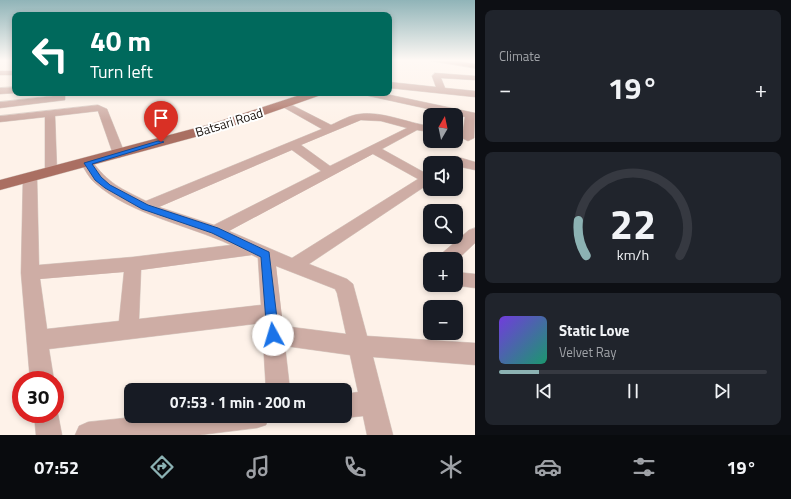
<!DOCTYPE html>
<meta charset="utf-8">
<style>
:root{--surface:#171b24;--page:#20242c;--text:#f1f3f6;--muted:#9ea1a6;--line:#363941;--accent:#8cb2b3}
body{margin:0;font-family:"Titillium Web",sans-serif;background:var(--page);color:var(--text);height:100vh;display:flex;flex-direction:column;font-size:15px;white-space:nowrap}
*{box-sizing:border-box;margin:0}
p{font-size:13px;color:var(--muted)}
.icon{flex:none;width:22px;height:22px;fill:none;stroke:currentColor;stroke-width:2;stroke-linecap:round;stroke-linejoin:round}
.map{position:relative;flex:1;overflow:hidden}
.panel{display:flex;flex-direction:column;gap:10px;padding:10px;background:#0d0f14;width:316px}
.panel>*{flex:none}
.guide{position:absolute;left:12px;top:12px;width:380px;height:84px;border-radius:8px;box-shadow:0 2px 6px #0003;background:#00695c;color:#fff;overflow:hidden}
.needle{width:26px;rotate:9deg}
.fabs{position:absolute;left:423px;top:108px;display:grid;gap:8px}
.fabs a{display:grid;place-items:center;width:40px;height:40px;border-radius:8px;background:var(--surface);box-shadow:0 2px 6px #0003;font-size:20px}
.speed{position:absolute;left:12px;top:371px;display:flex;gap:8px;font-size:20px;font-weight:700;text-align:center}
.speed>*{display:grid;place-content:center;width:52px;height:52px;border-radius:50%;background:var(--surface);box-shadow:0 2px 6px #0003;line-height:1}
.speed .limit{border:6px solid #d22;background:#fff;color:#111}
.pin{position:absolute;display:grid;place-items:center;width:34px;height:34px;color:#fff;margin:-41px -17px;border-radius:50% 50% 50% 0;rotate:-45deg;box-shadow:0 0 4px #0007}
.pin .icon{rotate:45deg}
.me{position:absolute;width:44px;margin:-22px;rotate:354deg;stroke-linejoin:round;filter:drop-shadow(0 0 3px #0008)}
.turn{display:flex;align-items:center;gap:14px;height:84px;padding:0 12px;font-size:18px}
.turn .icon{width:52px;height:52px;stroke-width:2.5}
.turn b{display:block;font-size:28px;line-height:34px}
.big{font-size:30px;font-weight:700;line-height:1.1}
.panel .widget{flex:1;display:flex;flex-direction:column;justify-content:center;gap:6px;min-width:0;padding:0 14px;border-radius:8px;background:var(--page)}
.panel .dial{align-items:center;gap:0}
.dial svg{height:104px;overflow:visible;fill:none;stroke:var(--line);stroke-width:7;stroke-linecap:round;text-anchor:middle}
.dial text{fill:var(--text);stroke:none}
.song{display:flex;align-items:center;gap:12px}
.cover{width:48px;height:48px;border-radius:6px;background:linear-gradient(135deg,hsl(260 70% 55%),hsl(160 70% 35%))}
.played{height:4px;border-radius:2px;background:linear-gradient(90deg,var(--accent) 15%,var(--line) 15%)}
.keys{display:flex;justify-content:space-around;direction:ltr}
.heat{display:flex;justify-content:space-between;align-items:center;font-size:22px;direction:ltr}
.trip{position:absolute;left:124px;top:383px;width:228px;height:40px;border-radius:8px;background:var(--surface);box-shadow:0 2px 6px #0003;font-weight:700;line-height:40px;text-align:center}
.menu{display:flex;height:64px;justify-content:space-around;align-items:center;background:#090b0e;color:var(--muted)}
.menu .icon{width:28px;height:28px}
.menu .on{color:var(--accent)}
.menu b{font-size:18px;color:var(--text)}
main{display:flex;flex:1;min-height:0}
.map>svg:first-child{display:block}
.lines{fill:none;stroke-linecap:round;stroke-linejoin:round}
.minor-casing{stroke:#dacec6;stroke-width:1}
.major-casing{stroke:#dacec6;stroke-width:1}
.minor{fill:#ceada5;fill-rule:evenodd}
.major{fill:#aa6f62;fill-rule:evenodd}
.route{fill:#1a73e8;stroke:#114b97}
.labels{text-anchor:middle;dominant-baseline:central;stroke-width:4;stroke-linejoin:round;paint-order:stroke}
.far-street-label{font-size:13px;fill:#1b140f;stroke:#fff}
</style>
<main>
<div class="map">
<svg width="475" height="435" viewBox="0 0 475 435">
<rect width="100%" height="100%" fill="#fef2e9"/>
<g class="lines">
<defs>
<g id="minor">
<path d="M 426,60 L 449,60 L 475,64 L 475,68 Z"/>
<rect x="0" y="71" width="15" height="4"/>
<path d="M 435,73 L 475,76 L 475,80 L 441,78 L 445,88 L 475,91 L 475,97 L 389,88 L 389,82 L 436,87 L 432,76 Z"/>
<path d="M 15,87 L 15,93 L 0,94 L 0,88 Z"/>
<path d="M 365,93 L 381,93 L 475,113 L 474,138 L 468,141 L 462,138 L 465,117 L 369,96 Z"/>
<path d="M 62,95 L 65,96 L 65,100 L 0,108 L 0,102 Z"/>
<path d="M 286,102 L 331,125 C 340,121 350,115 360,114 C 383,111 407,123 430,126 L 430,132 L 417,130 L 382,149 L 427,174 L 430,173 L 430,183 L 309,264 L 347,279 L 353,284 L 367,336 L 475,343 L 475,365 L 373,357 L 393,435 L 367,435 L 363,416 L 345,418 L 340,416 L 345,416 L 345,394 L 358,392 L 350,355 L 285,346 L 290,390 L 266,390 L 262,323 L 49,349 L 54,380 L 30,380 L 21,273 L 23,178 L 25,175 L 30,174 L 37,178 L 39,265 L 133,257 L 231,245 C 188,225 131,215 95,183 C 89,178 85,170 81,163 L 87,159 L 91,160 C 109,184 120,188 146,201 L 322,129 L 283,107 L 281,105 ZM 361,120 L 381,121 L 407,128 L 330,166 L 301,145 ZM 292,150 L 321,171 L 214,225 L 159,207 ZM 373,154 L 418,179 L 292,258 L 229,231 ZM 252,255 L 258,258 L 261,305 L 139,319 L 141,270 ZM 276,266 L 335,289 L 337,293 L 346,334 L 283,326 ZM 124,272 L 119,321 L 47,329 L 40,279 Z"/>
<path d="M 98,105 L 107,109 L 125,154 L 119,158 L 113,154 L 98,111 L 55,116 L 57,172 L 51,176 L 45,172 L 45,117 L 0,122 L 0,116 Z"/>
<path d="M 458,157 L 475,162 L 475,170 L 456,166 L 456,163 L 446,163 L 448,160 Z"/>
<path d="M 475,228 L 475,243 L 456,261 L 456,259 L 438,259 L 441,254 L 469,230 Z"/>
<path d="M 456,272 L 475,274 L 475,288 L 452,285 L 456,285 Z"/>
<path d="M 55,406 L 58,414 L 62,435 L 36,435 L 34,414 L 55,414 Z"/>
<path d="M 144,416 L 269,416 L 266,425 L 257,428 L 200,435 L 75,435 L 79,426 L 88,422 Z"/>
</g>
<path id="major" d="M 306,93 L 323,93 L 321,95 L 221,130 L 0,190 L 0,180 L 211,124 Z"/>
</defs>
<use href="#minor" class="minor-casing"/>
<use href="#major" class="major-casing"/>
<use href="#minor" class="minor"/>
<use href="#major" class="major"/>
</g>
<linearGradient id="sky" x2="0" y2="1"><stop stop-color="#90b4b8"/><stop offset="0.5" stop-color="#fff9f5"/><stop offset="1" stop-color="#fff9f5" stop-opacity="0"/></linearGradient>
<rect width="475" height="121" fill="url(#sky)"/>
<path class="route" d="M 158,141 L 164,142 L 92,164 L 101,177 L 110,185 L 148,205 L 218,228 L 269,252 L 279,335 L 277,339 L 273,341 L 269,339 L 267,335 L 261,257 L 212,233 L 142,209 L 105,188 L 95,180 L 84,163 Z"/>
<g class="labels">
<g class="far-street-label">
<text transform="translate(229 122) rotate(-17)">Batsari Road</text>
</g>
</g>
</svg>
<div class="fabs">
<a><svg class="needle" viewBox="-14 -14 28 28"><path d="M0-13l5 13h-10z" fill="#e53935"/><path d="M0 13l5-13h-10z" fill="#9ea1a6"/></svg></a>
<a><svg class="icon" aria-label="sound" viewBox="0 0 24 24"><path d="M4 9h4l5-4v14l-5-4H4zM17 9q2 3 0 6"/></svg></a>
<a><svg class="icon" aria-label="search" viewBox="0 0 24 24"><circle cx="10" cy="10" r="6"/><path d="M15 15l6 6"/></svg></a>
<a>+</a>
<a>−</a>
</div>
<div class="speed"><div class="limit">30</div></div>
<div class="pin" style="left:161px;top:142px;background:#d93025"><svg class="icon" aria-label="arrive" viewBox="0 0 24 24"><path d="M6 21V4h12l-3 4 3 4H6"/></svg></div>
<svg class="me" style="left:273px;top:335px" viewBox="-20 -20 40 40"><circle r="19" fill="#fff"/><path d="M0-13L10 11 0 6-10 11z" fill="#1a73e8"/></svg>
<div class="trip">07:53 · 1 min · 200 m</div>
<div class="guide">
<div class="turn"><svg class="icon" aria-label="left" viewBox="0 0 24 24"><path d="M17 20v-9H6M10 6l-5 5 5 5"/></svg><div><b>40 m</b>Turn left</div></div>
</div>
</div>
<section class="panel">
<div class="widget"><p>Climate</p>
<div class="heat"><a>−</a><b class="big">19°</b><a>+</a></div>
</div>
<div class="widget dial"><svg viewBox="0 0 100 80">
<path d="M14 69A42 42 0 1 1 86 69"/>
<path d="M14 69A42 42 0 0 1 8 42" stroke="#8cb2b3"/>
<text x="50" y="56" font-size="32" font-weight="700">22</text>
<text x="50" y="72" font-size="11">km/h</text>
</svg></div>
<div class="widget">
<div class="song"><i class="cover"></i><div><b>Static Love</b><p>Velvet Ray</p></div></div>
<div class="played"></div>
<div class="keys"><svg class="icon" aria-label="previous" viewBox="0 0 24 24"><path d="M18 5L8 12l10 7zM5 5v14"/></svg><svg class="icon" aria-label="pause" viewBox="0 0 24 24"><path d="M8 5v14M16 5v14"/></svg><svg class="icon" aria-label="next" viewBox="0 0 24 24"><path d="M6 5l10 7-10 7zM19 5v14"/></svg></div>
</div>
</section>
</main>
<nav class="menu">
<b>07:52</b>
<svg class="icon on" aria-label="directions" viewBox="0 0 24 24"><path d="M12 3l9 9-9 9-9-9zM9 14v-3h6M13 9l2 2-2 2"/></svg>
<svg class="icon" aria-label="music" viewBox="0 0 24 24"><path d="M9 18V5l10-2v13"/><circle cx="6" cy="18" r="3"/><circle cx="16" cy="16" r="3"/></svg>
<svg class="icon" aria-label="phone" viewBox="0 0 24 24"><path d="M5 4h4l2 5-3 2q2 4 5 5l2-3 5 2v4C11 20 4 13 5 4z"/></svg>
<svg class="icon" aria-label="climate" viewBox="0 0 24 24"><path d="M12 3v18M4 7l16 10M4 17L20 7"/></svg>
<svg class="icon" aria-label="car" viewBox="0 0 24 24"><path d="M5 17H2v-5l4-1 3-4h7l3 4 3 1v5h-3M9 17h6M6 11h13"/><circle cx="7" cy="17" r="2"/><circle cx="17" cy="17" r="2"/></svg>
<svg class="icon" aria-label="filters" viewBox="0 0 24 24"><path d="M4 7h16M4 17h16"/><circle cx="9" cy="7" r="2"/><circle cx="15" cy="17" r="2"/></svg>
<b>19°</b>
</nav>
